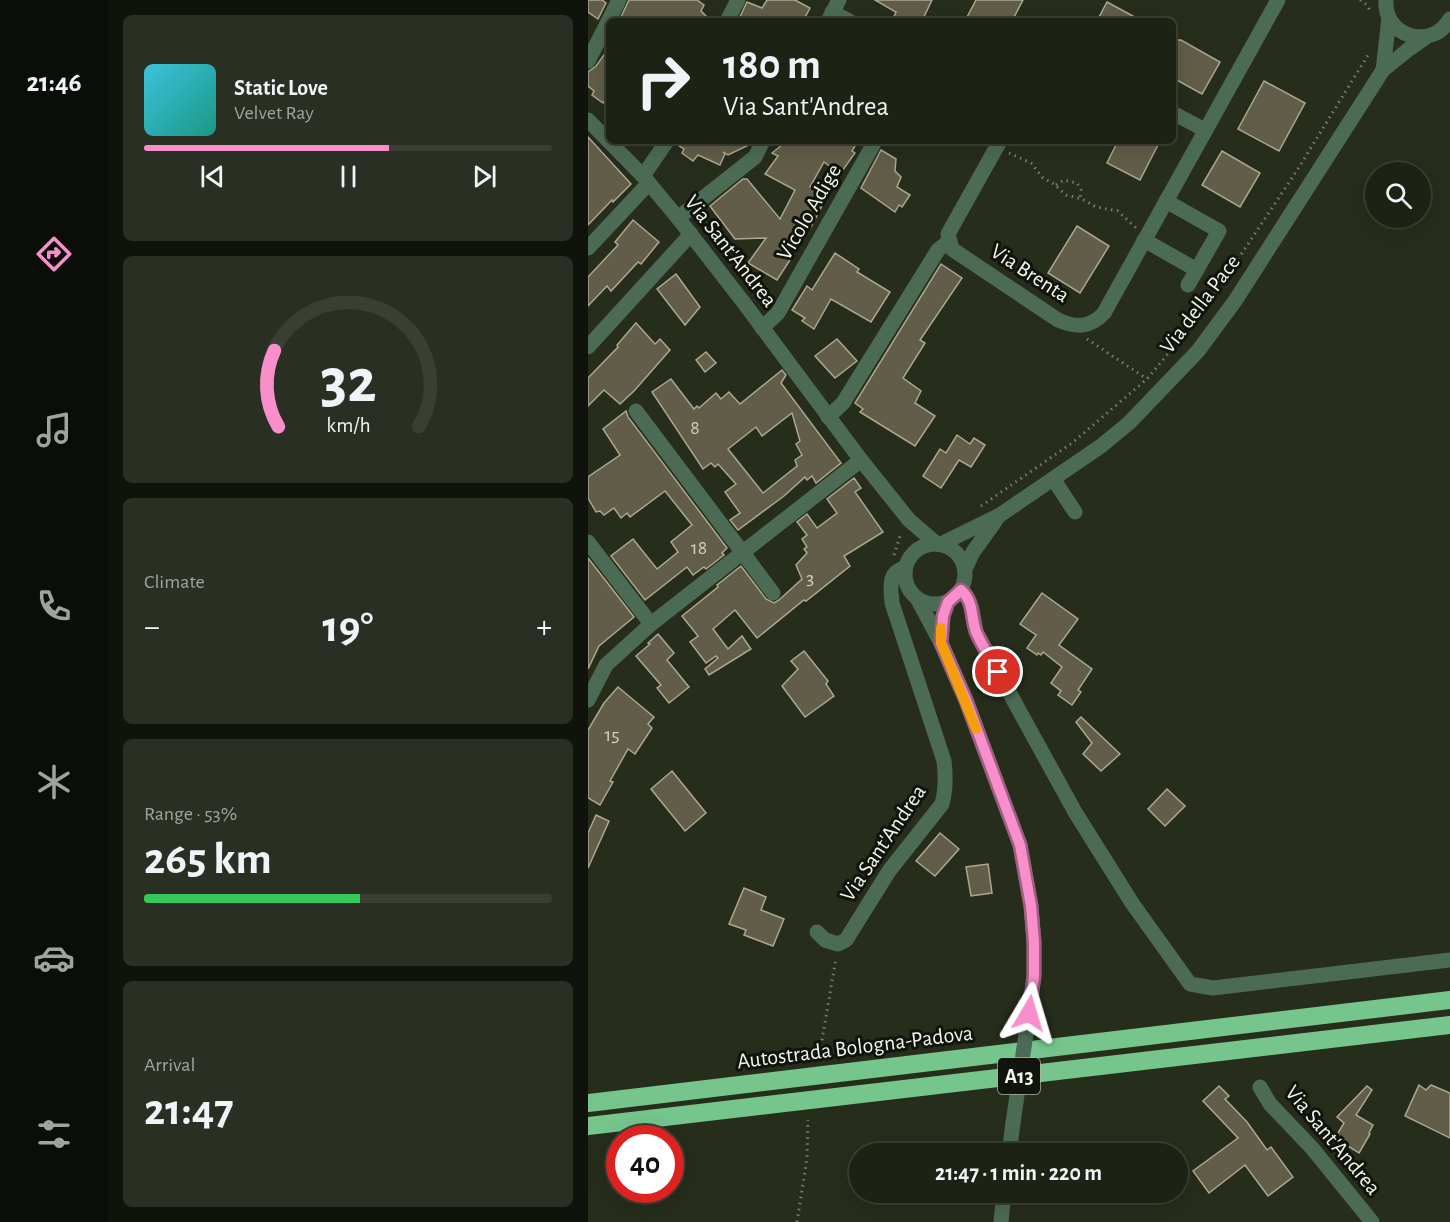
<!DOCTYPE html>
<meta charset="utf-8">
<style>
:root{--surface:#1c2214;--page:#292f22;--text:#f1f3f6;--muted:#a0a4a0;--line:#3a3f34;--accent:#f98fca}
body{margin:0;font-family:"Alegreya Sans",sans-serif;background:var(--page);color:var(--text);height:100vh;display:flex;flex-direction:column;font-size:22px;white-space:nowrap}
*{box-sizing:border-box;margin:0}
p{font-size:20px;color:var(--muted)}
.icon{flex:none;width:33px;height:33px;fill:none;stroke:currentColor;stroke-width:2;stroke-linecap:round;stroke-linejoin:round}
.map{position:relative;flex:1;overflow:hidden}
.drawer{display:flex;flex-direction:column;gap:15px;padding:15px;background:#0f130b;width:480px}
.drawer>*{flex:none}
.guide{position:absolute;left:18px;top:18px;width:570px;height:126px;border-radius:9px;box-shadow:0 6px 24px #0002,0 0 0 2px var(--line);background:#1c2214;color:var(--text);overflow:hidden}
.tools{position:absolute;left:777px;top:162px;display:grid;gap:12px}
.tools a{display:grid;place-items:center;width:66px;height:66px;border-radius:50%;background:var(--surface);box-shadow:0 6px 24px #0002,0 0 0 2px var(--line);font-size:30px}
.speed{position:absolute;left:18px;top:1125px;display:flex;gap:12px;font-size:30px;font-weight:700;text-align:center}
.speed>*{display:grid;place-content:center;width:78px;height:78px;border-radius:50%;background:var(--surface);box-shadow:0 6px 24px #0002,0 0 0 2px var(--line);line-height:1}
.speed .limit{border:9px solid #d22;background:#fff;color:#111}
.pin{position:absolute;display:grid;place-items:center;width:51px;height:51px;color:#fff;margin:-26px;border:3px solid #fff;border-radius:50%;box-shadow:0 2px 6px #0007}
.me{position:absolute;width:66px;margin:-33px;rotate:7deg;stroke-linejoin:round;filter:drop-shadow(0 0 4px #0008)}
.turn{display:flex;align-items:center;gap:21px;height:126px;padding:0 18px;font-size:27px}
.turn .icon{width:78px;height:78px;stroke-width:2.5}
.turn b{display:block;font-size:42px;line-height:51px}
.big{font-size:45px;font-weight:700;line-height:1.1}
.drawer .card{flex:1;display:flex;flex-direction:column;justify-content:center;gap:9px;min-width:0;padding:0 21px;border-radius:9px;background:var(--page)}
.drawer .dial{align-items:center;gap:0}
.dial svg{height:156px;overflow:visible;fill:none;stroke:var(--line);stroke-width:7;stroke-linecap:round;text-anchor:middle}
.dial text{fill:var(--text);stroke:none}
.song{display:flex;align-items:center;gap:18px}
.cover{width:72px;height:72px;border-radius:9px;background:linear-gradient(135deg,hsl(190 70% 55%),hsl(170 70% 35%))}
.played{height:6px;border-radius:3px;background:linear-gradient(90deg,var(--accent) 60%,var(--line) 60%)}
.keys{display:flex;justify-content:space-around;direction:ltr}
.heat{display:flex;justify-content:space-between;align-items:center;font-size:33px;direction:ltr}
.charge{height:9px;border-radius:4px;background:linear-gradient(90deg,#34c759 53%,var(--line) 0)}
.trip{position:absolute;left:261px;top:1143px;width:339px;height:60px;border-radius:30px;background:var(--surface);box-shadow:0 6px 24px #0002,0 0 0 2px var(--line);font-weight:700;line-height:60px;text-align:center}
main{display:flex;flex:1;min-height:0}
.tab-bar{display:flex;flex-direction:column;width:108px;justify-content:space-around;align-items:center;background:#0b0e08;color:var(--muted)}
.tab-bar .icon{width:42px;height:42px}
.tab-bar .active{color:var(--accent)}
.tab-bar b{font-size:27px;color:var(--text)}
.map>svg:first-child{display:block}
.building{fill:#615d48;stroke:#aca790;stroke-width:1.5;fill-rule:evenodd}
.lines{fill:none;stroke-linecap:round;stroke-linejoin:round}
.path{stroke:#787e6e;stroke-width:3;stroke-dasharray:1.5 4.5;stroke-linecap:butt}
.minor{stroke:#4c6b54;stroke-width:15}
.highway{stroke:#75c58d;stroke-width:18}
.minor-bridge{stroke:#4c6b54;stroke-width:15}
.route-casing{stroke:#a25d83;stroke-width:15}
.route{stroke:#f98fca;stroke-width:10}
.slow{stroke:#f59e0b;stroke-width:10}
.labels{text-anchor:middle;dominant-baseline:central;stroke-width:6;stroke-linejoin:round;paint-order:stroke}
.number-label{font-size:20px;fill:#ced0c2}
.shield{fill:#11140c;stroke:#aeb3a8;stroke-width:1.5}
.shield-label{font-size:21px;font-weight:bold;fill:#f2f7eb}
.street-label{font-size:22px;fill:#f2f7eb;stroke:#11140c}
</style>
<main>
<nav class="tab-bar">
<b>21:46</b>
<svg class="icon active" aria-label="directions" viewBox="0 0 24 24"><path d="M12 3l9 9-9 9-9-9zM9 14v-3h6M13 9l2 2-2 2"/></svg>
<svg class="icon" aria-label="music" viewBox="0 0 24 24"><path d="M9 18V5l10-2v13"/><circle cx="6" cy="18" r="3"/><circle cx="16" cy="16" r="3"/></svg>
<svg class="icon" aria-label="phone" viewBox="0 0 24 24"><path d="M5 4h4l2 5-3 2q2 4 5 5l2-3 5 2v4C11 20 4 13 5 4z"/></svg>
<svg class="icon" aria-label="climate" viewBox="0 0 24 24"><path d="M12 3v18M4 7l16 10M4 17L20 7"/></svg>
<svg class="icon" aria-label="car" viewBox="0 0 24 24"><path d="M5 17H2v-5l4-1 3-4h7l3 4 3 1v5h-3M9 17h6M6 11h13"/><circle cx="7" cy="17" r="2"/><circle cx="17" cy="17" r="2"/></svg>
<svg class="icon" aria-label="filters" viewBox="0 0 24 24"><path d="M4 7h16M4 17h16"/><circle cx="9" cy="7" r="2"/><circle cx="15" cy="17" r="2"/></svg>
</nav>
<section class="drawer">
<div class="card">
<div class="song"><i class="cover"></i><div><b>Static Love</b><p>Velvet Ray</p></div></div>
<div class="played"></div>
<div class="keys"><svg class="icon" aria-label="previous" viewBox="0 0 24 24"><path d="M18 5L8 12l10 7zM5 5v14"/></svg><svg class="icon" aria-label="pause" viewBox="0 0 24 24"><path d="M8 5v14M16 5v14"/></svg><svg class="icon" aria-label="next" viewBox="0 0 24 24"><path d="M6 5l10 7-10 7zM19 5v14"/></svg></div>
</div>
<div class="card dial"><svg viewBox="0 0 100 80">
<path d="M14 69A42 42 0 1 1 86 69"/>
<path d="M14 69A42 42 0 0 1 12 30" stroke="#f98fca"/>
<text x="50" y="56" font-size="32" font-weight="700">32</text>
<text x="50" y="72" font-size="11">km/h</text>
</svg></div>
<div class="card"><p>Climate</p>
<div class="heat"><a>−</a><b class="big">19°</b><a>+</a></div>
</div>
<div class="card"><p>Range · 53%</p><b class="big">265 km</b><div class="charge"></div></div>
<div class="card"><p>Arrival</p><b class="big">21:47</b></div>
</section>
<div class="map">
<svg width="862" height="1222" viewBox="0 0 862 1222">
<rect width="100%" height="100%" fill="#262d1b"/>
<g class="building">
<path d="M 0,0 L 14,0 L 18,3 L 10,19 L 0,12 Z"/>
<path d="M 41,0 L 109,0 L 116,5 L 113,11 L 123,21 L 31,21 Z"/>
<path d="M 179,0 L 207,0 L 222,8 L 215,21 L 150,21 L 159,2 L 174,8 Z"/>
<path d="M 287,0 L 344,0 L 334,21 L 304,21 L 308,12 Z"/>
<path d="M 388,0 L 435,0 L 424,21 L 377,21 Z"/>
<path d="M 519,2 L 554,21 L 509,21 Z"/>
<path d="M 588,40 L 593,40 L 632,62 L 614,94 L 585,78 L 585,46 Z"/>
<path d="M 21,48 L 21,95 L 15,103 L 4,95 L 6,91 L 0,86 L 0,72 L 8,66 Z"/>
<path d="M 676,81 L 717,103 L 691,151 L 650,129 Z"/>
<path d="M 0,137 L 43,184 L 25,202 L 24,200 L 0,225 Z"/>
<path d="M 89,141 L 164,141 L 163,144 L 140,155 L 135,152 L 137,154 L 132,165 L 110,155 L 105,161 L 94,153 L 96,149 L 88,144 Z"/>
<path d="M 199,141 L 270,141 L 264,151 L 267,153 L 252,174 L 236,162 L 222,187 L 237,195 L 237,200 L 222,229 L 210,223 L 193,254 L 202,260 L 189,280 L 160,263 L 178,238 L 147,239 L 122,206 L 155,179 L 159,179 L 192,219 L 207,190 L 177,174 L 190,156 L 184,153 Z"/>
<path d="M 530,141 L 572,141 L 552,180 L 519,163 Z"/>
<path d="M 293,150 L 308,159 L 307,171 L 313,177 L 309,187 L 322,195 L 314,207 L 311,205 L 307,212 L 273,188 Z"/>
<path d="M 634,151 L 672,173 L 652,207 L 614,185 Z"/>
<path d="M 45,220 L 71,242 L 53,264 L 50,262 L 23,291 L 19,286 L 0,306 L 0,277 L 30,245 L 27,242 Z"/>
<path d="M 489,226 L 521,246 L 492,293 L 460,273 Z"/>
<path d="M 247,253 L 271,269 L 269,272 L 302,292 L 283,322 L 243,299 L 226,329 L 214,321 L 217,318 L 204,310 L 219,286 L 224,290 Z"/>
<path d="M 353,264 L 374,278 L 332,340 L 337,343 L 315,378 L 333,391 L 327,403 L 347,416 L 327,446 L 272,412 L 275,409 L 267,403 Z"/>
<path d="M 88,274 L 112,307 L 97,325 L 69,289 Z"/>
<path d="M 48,323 L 67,344 L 72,339 L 82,350 L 46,391 L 32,404 L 16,390 L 0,406 L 0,378 L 30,347 L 29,345 Z"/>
<path d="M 249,339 L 269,361 L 247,378 L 227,356 Z"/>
<path d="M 118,352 L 128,363 L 117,372 L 108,360 Z"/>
<path d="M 194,370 L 198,375 L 193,383 L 253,463 L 228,483 L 224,476 L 219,480 L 217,477 L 196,496 L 150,530 L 142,520 L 152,513 L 137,492 L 148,484 L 130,464 L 127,467 L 123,463 L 115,469 L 64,392 L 83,379 L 106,409 L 109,406 L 111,408 L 128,393 L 133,399 L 141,392 L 152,404 ZM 204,413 L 212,441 L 208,444 L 214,455 L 207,460 L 209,466 L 175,493 L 140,449 L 168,427 L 174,436 Z"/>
<path d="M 38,411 L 40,417 L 139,548 L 134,553 L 136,555 L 118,569 L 116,567 L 105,575 L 99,567 L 57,600 L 23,556 L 45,539 L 69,569 L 90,552 L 83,542 L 104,525 L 77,491 L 42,517 L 39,513 L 33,518 L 26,508 L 16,515 L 12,511 L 8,512 L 0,498 L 0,477 L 32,455 L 15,429 Z"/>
<path d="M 369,435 L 382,444 L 386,438 L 397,445 L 383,467 L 371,460 L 353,488 L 335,476 L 352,449 L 358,453 Z"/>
<path d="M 266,478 L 273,488 L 267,492 L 295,532 L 256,556 L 262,566 L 218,601 L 216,600 L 169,638 L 147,610 L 125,629 L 140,649 L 154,636 L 163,649 L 121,675 L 117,669 L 130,658 L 128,656 L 118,663 L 102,642 L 110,636 L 94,616 L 130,587 L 129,585 L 153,566 L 178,599 L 186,603 L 191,600 L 214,579 L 208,565 L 219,553 L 216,549 L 219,547 L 214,539 L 219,535 L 209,522 L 219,514 L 229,528 L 249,513 L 239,499 Z"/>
<path d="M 0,558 L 46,617 L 11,646 L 0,669 Z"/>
<path d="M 454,593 L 490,619 L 471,645 L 504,669 L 490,690 L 493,692 L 484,705 L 470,695 L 473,691 L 463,683 L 474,667 L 455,652 L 453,655 L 450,653 L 449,655 L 439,648 L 448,635 L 432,624 Z"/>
<path d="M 70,634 L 86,653 L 79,660 L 101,687 L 81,703 L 69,688 L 73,685 L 48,656 L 62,644 L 60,643 Z"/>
<path d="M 216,651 L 240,681 L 238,684 L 246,696 L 217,717 L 194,686 L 210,669 L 203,661 Z"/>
<path d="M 30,687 L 66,717 L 60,724 L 64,728 L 47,754 L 40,749 L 22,781 L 25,782 L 12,805 L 0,798 L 0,730 L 16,703 Z"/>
<path d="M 493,717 L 532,754 L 513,771 L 495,754 L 504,743 L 488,722 Z"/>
<path d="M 84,771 L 118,813 L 97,831 L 63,789 Z"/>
<path d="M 579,789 L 597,806 L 577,826 L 560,809 Z"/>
<path d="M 8,815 L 21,821 L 0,868 L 0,833 Z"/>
<path d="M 352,833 L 371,849 L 347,876 L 328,861 Z"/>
<path d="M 400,864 L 404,893 L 383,896 L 378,867 Z"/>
<path d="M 156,888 L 178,897 L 173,910 L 196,919 L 185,946 L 156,935 L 158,930 L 141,924 Z"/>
<path d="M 831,1085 L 838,1090 L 843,1085 L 862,1093 L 862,1138 L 817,1116 Z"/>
<path d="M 631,1086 L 641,1096 L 637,1099 L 659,1122 L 679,1150 L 683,1147 L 705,1177 L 680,1196 L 657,1165 L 621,1193 L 605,1171 L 650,1138 L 615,1101 Z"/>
<path d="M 779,1086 L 784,1090 L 768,1115 L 785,1125 L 781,1133 L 782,1134 L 771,1153 L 747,1138 L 756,1123 L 749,1117 Z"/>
</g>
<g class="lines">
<g class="path">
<path d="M 772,0 L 779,5 L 782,11"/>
<path d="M 421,153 L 443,163 L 455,178 L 466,184 L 478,195 L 494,199 L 508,207 L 530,211 L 548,228"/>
<path d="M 468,185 L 476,180 L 489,183 L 493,190 L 492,198"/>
<path d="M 499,339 L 559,379"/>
<path d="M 393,506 L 484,443 L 559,379 L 609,319 L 628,292 L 708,172 L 780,55"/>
<path d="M 306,555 L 313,533"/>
<path d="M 231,1058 L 248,958"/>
<path d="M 209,1222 L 219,1158 L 220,1120"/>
</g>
<g class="minor">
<path d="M 798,0 C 795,37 844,51 862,19"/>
<path d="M 244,12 L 261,21"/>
<path d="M 139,21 L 150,0"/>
<path d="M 240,21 L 251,0"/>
<path d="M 0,61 L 31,0"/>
<path d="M 795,70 L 801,18"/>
<path d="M 585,113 L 617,130"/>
<path d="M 0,120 L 55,176 L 90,218 L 156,303 L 273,460 L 321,520 L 349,544"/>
<path d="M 412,141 L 360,234 L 364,249 L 470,320 C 488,328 502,328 516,313 L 690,0"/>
<path d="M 55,176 L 79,141"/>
<path d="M 578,201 L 631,231 L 600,285"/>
<path d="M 90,218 L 167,157 L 175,141"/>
<path d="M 556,240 L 609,270"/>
<path d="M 0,248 L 61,183"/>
<path d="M 174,328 L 190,313 L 285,145"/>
<path d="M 0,347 L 103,234"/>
<path d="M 48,411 L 185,593"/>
<path d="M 240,417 L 255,403 L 350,250 L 361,241"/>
<path d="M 466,480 L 487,512"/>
<path d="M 0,542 L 63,624"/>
<circle cx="347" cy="574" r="30"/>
<path d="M 353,544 L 412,515 L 513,446 L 541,423 L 610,351 L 647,301 L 795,70 L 821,49 L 838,37"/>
<path d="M 377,569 L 385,552 L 408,520"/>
<path d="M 373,590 C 385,600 385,617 388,632 L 487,812 L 544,903 L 602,984 L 625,988 L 862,960"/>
<path d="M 330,600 L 353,643 L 378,701 L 432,845 L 443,906 L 446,942 L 446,976 L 441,1013"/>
<path d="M 353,643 L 355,616 L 360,602"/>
<path d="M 0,700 L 18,665 L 63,624 L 273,460"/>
<path d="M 229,932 L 237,940 L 250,944 L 258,940 L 301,871 L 354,804 C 358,789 358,777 356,761 L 304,603 C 303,589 299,573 316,568"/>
<path d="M 672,1087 L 682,1104 L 724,1148 L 784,1222"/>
<path d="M 421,1154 L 425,1123"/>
<path d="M 413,1222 L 416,1192"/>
</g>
<g class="highway">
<path d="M 0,1103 L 862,1000"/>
<path d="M 0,1126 L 862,1025"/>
</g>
<path class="minor-bridge" d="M 425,1123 L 441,1013"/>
</g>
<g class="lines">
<defs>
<path id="route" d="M 410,672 C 403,659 395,647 389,634 C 382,619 387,602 373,590 L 360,602 L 355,616 L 353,643 L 378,700 L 432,845 L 443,906 L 446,942 L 446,976 L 441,1013"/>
</defs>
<use href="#route" class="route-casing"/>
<use href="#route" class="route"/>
<path class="slow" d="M 353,628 L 353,643 L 388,729"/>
</g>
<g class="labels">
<g class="number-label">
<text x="107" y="428">8</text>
<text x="111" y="548">18</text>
<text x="222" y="578">3</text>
<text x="24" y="735">15</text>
</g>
<rect class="shield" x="410" y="1058" width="42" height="36" rx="4.5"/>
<g class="shield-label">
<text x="431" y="1076">A13</text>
</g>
<g class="street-label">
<text transform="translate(221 212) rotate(-60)">Vicolo Adige</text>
<text transform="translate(143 251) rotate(52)">Via Sant'Andrea</text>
<text transform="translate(442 273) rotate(33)">Via Brenta</text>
<text transform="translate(612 304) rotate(-53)">Via della Pace</text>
<text transform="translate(295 843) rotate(-56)">Via Sant'Andrea</text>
<text transform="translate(267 1047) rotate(-7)">Autostrada Bologna-Padova</text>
<text transform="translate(745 1140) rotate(50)">Via Sant'Andrea</text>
</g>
</g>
</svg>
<div class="tools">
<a><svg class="icon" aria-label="search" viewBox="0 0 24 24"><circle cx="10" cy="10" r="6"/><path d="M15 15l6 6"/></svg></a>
</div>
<div class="speed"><div class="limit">40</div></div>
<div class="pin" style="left:410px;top:672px;background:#d93025"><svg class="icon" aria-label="arrive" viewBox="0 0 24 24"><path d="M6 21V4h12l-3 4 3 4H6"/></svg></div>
<svg class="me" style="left:441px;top:1013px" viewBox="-20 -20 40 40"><path d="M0-17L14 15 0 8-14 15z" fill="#f98fca" stroke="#fff" stroke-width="4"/></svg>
<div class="trip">21:47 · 1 min · 220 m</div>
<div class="guide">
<div class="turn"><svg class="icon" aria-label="right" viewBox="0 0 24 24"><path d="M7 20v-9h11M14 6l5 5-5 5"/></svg><div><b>180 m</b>Via Sant'Andrea</div></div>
</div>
</div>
</main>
